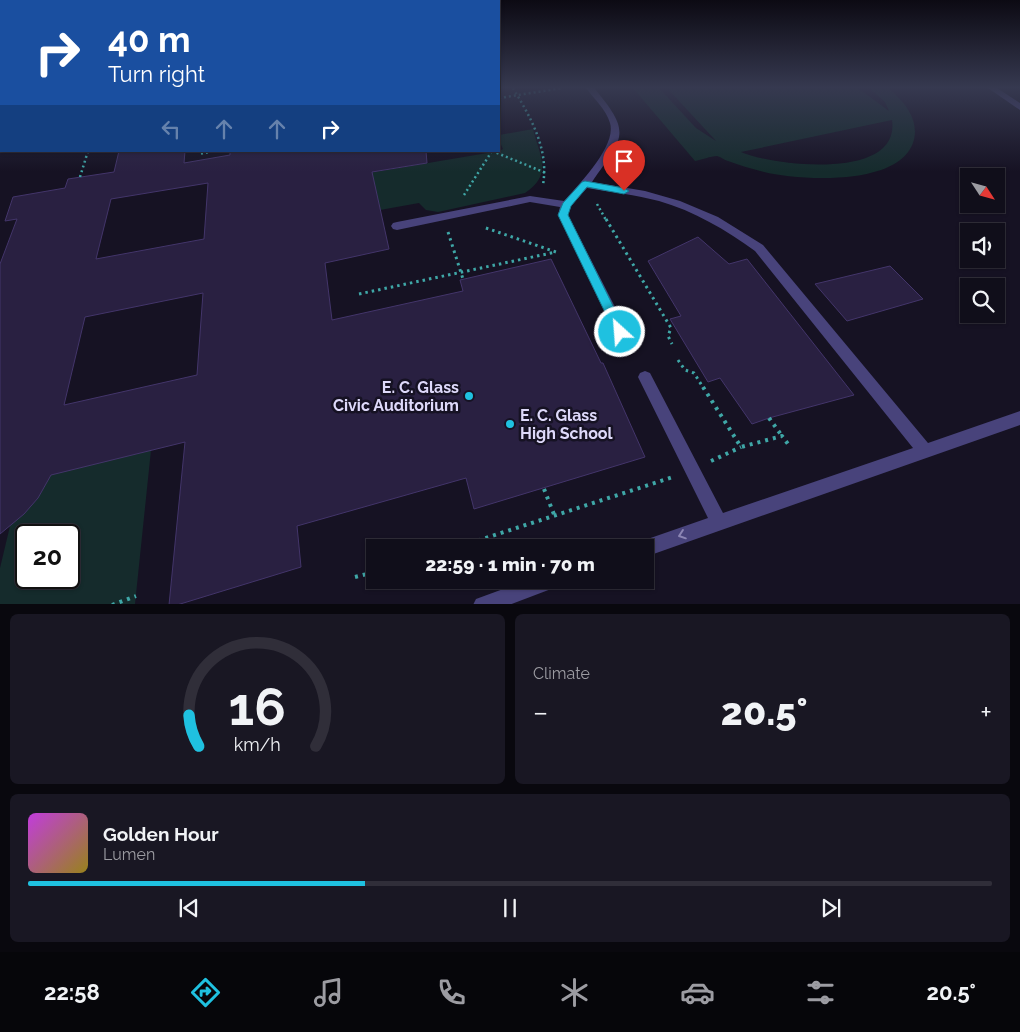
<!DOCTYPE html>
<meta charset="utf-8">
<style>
:root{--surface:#100e1a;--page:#191723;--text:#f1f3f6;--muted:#9c9ca2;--line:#302e39;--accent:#1fc1e0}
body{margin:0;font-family:Raleway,sans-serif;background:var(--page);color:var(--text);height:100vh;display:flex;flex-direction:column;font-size:19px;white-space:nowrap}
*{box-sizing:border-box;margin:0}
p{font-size:16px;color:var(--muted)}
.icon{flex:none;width:28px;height:28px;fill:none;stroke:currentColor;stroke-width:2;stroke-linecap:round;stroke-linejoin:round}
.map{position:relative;height:604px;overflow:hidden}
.drawer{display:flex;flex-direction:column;gap:10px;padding:10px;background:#09080e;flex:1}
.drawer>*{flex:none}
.guide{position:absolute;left:0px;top:0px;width:500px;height:152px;box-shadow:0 1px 4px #0004,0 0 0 1px var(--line);background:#1a4fa0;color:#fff;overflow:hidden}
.needle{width:32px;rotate:126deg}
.tools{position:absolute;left:960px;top:168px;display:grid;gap:10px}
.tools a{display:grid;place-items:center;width:45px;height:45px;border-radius:0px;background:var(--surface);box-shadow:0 1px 4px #0004,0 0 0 1px var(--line);font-size:25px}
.speed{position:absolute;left:15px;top:524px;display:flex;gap:10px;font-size:25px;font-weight:700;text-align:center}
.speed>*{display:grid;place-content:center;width:65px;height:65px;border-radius:50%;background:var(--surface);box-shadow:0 1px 4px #0004,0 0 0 1px var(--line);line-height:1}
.speed .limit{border:2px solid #111;border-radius:8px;background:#fff;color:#111}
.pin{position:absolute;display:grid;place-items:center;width:42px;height:42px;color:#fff;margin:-51px -21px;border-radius:50% 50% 50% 0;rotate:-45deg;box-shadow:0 0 5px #0007}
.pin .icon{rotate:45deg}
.me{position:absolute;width:55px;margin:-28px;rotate:334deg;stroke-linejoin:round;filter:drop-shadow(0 0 4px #0008)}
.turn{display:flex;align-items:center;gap:18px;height:105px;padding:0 25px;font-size:22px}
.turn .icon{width:65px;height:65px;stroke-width:2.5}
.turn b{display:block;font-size:35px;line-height:42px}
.lanes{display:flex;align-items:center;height:48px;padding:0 25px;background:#0003;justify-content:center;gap:25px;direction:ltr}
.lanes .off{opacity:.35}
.big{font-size:38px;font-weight:800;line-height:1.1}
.drawer .card{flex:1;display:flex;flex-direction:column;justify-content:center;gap:8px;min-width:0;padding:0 18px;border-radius:8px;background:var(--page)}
.drawer .dial{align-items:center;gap:0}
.dial svg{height:130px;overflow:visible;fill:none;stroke:var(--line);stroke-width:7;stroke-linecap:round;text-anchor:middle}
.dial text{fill:var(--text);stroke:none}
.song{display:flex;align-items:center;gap:15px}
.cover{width:60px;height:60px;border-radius:8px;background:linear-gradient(135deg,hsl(290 70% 55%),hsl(50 70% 35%))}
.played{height:5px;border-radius:2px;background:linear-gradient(90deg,var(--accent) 35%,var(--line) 35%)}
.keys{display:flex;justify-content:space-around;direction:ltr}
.heat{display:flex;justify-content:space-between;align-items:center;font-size:28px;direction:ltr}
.drawer .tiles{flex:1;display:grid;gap:10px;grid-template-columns:1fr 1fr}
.card:last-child{grid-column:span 2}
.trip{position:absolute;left:366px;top:539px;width:288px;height:50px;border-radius:0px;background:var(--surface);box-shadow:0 1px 4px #0004,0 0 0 1px var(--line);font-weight:800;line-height:50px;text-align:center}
.tabs{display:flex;height:80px;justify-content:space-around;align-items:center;background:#06060a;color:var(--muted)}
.tabs .icon{width:35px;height:35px}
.tabs .on{color:var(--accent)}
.tabs b{font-size:22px;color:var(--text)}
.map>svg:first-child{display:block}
.green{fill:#152b2c;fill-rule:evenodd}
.building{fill:#292041;stroke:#43356a;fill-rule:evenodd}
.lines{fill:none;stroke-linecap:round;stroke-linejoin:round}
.path-far2{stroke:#3fa7a7;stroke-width:2.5;stroke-dasharray:2 3;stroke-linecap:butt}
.path-far1{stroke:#3fa7a7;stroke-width:3;stroke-dasharray:2.5 4;stroke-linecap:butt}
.path{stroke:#3fa7a7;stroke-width:4;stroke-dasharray:3 5;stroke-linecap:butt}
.service{fill:#48437b;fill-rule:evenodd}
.tertiary{fill:#48437b;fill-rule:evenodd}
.oneway{stroke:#8c86b4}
.route{fill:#1fc1e0;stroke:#147d92}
.poi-dot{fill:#1fc1e0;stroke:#161223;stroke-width:2}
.labels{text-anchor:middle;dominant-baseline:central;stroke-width:5;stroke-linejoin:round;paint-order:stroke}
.poi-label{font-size:16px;font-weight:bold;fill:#ded9fa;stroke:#161223;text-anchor:end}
</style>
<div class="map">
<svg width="1020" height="605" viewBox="0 0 1020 605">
<rect width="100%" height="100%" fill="#161223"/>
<g class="green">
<path d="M 633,88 L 659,88 L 696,128 L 716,141 L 667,88 L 858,88 L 889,111 L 885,102 L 869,88 L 888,88 C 901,99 915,113 915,132 C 913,188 800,181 764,172 C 752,169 739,165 728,161 C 724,160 721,157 717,156 C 711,156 701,160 695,161 ZM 892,120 C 901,181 773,166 741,152 Z"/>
<path d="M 533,129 C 540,157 553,174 525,193 L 438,212 L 426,210 L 419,203 L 380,210 L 369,173 L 499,151 L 503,149 L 499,140 L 499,135 Z"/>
<path d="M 151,450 L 135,604 L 0,605 L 0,568 L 10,526 L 38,498 L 47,482 L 50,468 ZM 26,535 L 69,535 L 69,578 L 26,578 Z"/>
</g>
<g class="building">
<path d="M 119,151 L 185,151 L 184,163 L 230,155 L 230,151 L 426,151 L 427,163 L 372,172 L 389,249 L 325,263 L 332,320 L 463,291 L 460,280 L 551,259 L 601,363 L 603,363 L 645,457 L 474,509 L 466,478 L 297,526 L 301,567 L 177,605 L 169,605 L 185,442 L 51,475 L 38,498 L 24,514 L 0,534 L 0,264 L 17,219 L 5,221 L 13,197 L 65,188 L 68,179 L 114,172 ZM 208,183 L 204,239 L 96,259 L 111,199 ZM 203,293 L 197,375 L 64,405 L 85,317 Z"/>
<path d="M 698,237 L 729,264 L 747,259 L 854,395 L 769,418 L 752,424 L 720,378 L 708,382 L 670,319 L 681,316 L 648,261 Z"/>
<path d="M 890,266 L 923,299 L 847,321 L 815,284 Z"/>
</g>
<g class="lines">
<g class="path-far2">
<path d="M 513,88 C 531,118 549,149 543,185"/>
<path d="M 499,98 L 562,88"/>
<path d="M 199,151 L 199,154 L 215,151"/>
<path d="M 492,151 L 546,173"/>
<path d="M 80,177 L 88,151"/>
<path d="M 464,195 L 492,151"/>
<path d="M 597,204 L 606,220"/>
</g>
<g class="path-far1">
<path d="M 606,219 L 671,328 L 668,336 L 672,344"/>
<path d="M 448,232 L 463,279"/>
<path d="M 359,294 L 556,252 L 483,227"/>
<path d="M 678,360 L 685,370 L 694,373 L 704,389"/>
</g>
<g class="path">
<path d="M 703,387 L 741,447 L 782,436 L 788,444"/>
<path d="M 769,418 L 782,436"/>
<path d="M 711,461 L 741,447"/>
<path d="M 544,489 L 555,517"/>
<path d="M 455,548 L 673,477"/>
<path d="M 355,577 L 375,572"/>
<path d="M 112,605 L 136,596"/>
</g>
<g class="service">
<path d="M 586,88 L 594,88 C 633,134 623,137 592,182 L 645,191 L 680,201 L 718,217 L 763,245 L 928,443 L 1020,411 L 1020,425 L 645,557 L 645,548 L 637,548 L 639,542 L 708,518 L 638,377 L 640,373 L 645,371 L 650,373 L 723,513 L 913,448 L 755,251 C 726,230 694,211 659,201 C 636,195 611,192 587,188 L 571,206 L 568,215 L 636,348 L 634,352 L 629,353 L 624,352 L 558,215 L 560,207 L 530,202 L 397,230 L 393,229 L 391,226 L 393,223 L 397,222 L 530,196 L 564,201 C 578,185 617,146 610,123 C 606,109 594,99 586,88 Z"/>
<path d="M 528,580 L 562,580 L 559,586 L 509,605 L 473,605 L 476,599 Z"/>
</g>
<path class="tertiary" d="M 988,88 L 997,88 L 1020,103 L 1020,110 Z"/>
</g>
<defs><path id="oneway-chevron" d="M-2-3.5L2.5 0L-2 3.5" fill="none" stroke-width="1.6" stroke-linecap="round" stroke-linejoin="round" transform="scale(1.25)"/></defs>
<use class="oneway" href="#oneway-chevron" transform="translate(682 535) rotate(161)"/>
<linearGradient id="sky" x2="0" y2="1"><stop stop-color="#0c0a13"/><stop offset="0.51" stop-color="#363950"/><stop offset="1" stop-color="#363950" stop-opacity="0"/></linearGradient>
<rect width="1020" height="172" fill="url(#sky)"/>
<path class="route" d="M 585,181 L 624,188 L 629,191 L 624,194 L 587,187 L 571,206 L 568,215 L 626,332 L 625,335 L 616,335 L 558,215 L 563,203 L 582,182 Z"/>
<g class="poi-dot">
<circle cx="469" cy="396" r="5"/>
<circle cx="510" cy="424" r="5"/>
</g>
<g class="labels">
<g class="poi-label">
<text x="459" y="387">E. C. Glass<tspan x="459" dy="18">Civic Auditorium</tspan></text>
<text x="520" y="415" text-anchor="start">E. C. Glass<tspan x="520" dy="18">High School</tspan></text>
</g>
</g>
</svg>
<div class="tools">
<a><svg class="needle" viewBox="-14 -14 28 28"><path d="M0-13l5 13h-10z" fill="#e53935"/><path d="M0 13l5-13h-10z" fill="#9c9ca2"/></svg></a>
<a><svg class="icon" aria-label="sound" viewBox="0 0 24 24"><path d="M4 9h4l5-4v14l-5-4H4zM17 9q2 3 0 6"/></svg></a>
<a><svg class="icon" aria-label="search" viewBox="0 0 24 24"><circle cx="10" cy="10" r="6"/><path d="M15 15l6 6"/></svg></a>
</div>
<div class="speed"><div class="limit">20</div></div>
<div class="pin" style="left:624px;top:191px;background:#d93025"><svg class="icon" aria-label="arrive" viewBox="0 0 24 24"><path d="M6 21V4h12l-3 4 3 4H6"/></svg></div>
<svg class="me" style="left:620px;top:332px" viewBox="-20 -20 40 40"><circle r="17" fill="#1fc1e0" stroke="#fff" stroke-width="3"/><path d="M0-11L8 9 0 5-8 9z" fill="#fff"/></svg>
<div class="trip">22:59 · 1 min · 70 m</div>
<div class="guide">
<div class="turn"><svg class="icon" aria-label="right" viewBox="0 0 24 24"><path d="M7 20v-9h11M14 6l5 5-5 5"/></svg><div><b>40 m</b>Turn right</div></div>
<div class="lanes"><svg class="icon off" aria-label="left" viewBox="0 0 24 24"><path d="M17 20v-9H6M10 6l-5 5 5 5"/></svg><svg class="icon off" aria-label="ahead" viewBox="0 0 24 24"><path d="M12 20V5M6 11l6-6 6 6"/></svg><svg class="icon off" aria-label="ahead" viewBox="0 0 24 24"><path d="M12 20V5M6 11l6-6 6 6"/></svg><svg class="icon" aria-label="right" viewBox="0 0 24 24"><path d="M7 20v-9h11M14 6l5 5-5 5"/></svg></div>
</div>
</div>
<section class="drawer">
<div class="tiles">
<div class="card dial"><svg viewBox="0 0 100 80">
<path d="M14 69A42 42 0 1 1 86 69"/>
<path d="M14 69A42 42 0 0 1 8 50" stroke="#1fc1e0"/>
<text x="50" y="56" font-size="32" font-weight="700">16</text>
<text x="50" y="72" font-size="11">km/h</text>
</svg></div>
<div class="card"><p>Climate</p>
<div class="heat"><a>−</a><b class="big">20.5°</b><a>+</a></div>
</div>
<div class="card">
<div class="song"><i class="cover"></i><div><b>Golden Hour</b><p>Lumen</p></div></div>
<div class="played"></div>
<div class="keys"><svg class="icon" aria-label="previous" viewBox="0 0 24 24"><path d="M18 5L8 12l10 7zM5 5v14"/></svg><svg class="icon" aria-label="pause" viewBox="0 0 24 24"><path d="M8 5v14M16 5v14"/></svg><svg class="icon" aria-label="next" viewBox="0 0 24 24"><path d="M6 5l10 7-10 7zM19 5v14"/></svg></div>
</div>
</div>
</section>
<nav class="tabs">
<b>22:58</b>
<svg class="icon on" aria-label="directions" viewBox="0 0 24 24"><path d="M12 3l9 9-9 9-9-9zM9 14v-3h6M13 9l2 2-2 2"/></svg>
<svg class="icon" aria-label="music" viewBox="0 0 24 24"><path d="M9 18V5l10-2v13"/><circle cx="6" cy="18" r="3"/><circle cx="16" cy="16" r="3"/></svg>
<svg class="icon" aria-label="phone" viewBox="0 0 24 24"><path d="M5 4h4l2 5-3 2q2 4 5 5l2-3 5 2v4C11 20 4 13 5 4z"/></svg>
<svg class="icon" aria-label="climate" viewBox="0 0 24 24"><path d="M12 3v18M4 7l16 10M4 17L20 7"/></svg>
<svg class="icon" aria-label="car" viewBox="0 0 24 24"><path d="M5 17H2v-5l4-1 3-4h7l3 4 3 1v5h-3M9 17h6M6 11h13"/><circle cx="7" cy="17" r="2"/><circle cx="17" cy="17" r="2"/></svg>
<svg class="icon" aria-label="filters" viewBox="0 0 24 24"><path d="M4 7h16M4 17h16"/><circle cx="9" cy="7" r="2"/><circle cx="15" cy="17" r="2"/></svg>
<b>20.5°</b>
</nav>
